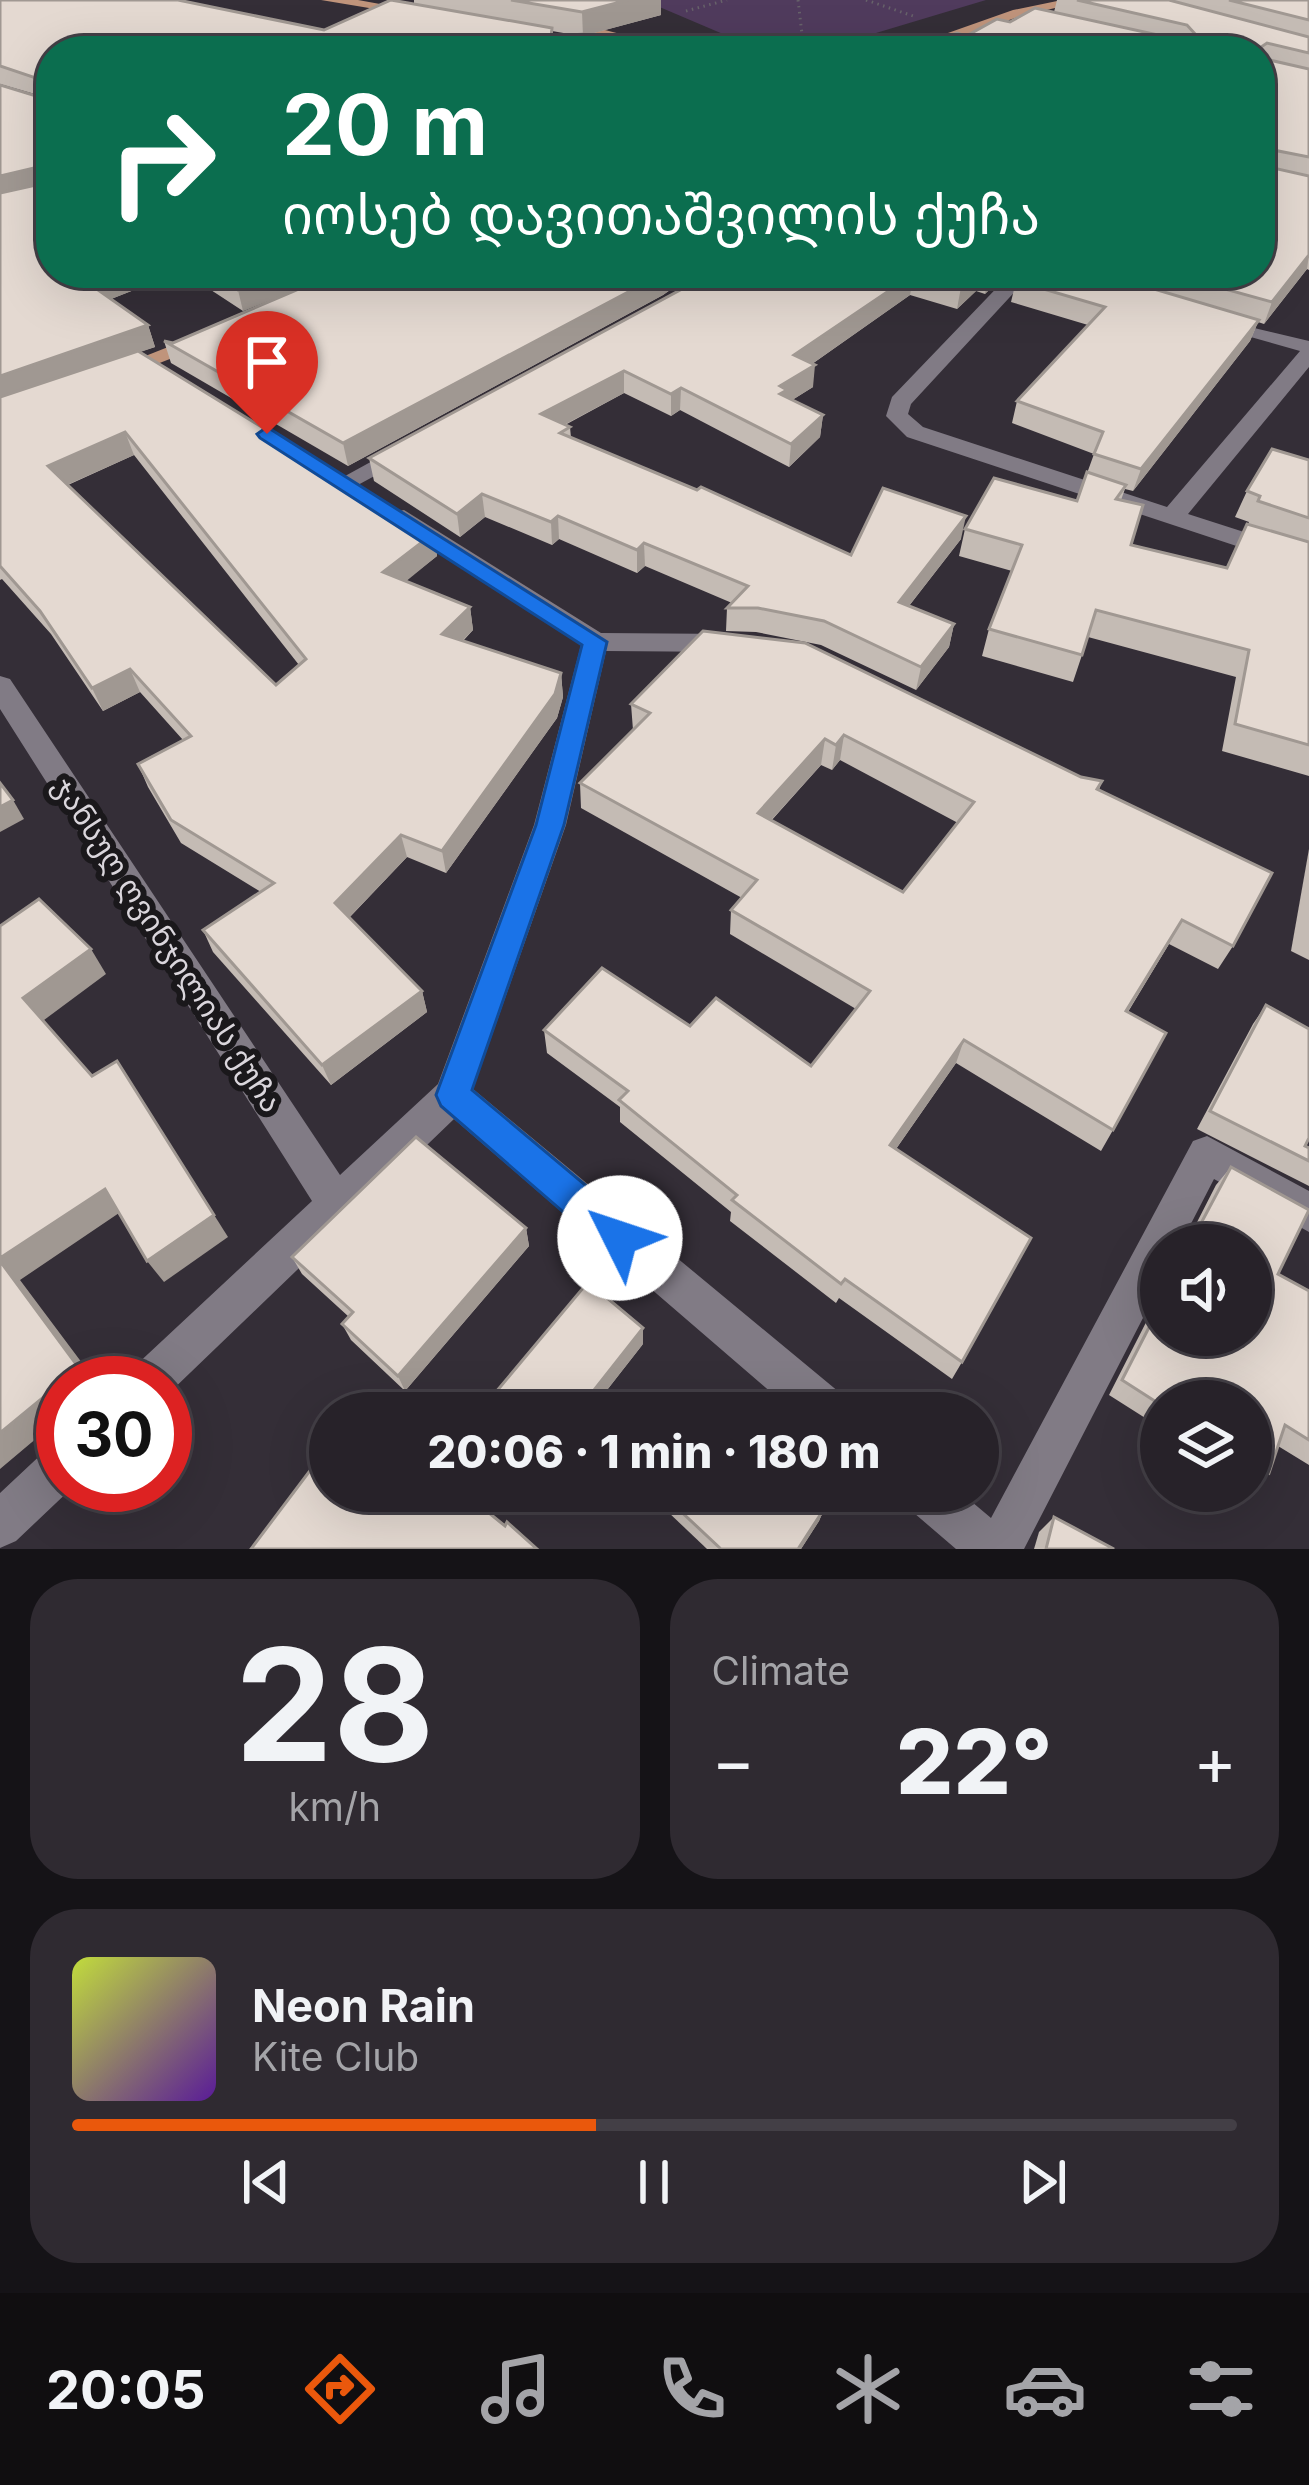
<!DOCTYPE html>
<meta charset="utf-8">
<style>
:root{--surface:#272229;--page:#2f2a31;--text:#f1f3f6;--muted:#a4a4a8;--line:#433f46;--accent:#ea580c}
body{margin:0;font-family:Inter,"Noto Sans Georgian",sans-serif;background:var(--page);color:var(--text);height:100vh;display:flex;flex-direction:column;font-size:45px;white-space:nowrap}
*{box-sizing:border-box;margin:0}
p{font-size:39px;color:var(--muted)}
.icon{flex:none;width:66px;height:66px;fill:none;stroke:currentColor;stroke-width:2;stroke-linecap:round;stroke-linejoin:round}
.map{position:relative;height:1549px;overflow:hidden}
.panel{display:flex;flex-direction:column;gap:30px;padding:30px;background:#151317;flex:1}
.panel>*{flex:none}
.banner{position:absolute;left:36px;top:36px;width:1239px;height:252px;border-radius:48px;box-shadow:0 12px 48px #0002,0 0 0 3px var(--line);background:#0b6e4f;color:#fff;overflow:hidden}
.controls{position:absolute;left:1140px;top:1224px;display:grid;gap:24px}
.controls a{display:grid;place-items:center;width:132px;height:132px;border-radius:50%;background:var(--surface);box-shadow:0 12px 48px #0002,0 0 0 3px var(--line);font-size:60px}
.speed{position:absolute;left:36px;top:1356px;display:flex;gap:24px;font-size:60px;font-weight:700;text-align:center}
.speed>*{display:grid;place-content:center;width:156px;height:156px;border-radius:50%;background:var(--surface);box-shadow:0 12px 48px #0002,0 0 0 3px var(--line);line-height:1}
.speed .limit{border:18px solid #d22;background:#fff;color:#111}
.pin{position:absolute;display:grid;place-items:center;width:102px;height:102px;color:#fff;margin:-123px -51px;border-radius:50% 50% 50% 0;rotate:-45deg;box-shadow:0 0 12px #0007}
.pin .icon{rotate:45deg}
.me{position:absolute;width:132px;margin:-66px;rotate:311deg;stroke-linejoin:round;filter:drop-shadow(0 0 9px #0008)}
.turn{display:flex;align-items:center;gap:42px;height:252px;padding:0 48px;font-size:54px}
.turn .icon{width:156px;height:156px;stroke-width:2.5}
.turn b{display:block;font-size:84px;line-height:102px}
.big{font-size:90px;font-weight:800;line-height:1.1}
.panel .tile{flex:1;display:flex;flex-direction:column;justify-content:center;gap:18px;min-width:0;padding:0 42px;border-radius:48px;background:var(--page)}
.panel .dial{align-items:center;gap:0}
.dial b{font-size:156px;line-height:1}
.song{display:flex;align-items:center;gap:36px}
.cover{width:144px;height:144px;border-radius:18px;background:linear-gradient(135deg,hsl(70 70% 55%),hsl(270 70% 35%))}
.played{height:12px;border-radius:6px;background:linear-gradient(90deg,var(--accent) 45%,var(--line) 45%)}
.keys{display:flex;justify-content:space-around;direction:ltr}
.heat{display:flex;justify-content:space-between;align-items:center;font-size:66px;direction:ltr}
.panel .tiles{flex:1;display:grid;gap:30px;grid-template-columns:1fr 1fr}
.tile:last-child{grid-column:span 2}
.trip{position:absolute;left:309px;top:1392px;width:690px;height:120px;border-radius:60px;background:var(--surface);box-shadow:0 12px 48px #0002,0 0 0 3px var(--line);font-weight:800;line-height:120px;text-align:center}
.tabs{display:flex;height:192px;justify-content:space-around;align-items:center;background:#100e10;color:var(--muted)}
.tabs .icon{width:84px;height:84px}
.tabs .active{color:var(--accent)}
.tabs b{font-size:54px;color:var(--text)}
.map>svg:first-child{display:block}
.green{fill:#503b5d}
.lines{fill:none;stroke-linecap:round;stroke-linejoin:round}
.path{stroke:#67626a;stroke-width:3;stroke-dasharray:1.5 4.5;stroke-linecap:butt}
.minor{fill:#817b85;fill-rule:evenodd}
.major{fill:#c0947b;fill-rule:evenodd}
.wall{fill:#c4bbb4;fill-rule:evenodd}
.shaded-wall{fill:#a09892}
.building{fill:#e4d9d1;stroke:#a09892;stroke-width:3;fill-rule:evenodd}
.route{fill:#1a73e8;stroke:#114b97;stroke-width:3}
.labels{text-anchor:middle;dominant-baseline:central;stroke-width:12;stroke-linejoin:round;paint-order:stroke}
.street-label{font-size:30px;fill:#dad6dc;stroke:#1a181b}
</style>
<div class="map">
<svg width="1309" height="1549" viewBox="0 0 1309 1549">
<rect width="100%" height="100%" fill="#342e37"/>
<path class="green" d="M 643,0 L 986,0 L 816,51 L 763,51 Z"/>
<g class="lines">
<g class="path">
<path d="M 798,0 L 804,51"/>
<path d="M 866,0 L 916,17"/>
<path d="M 686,11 L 727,0"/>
</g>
<g class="minor">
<path d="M 1011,273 L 1032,273 L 911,404 L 908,414 L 923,427 L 1167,507 L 1300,351 L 1208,325 L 1208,317 L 1309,341 L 1309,367 L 1188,514 L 1309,553 L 1309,570 L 907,437 L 886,416 L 892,397 Z"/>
<path d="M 407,442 L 415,444 L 415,454 L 356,486 L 340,486 L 336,481 Z"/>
<path d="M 404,510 L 601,633 L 733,634 L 747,643 L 733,652 L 606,651 L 566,825 L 473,1089 L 845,1397 L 851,1413 L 795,1413 L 454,1119 L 165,1397 L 165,1383 L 126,1383 L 133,1368 L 312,1201 L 0,709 L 0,676 L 10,679 L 340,1175 L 438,1084 L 534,825 L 581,645 L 395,522 L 395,512 Z"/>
<path d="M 1207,1136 L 1309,1191 L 1309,1232 L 1214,1179 L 1180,1245 L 1161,1245 L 1161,1283 L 1024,1549 L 956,1549 L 907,1507 L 900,1491 L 959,1491 L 991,1518 L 1193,1141 Z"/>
<path d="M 63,1443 L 63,1485 L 75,1485 L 16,1541 L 0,1548 L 0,1493 L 47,1449 Z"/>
</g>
<g class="major">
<path d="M 321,0 L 358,0 L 424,12 L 417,16 Z"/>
<path d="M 1062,0 L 1089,0 L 1021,16 L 918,51 L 897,51 L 1013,10 Z"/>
<path d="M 559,18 L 674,48 L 676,51 L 653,51 L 554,25 Z"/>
<path d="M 206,332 L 216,338 L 213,342 L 124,377 L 116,378 L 105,372 Z"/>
</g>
</g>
<g class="wall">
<path d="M 0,0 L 178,0 L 324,30 L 389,0 L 414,4 L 414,0 L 661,0 L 661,15 L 586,35 L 586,40 L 636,51 L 51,51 L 51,273 L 177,273 L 111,299 L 148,325 L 155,347 L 139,352 L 434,533 L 437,556 L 405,581 L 470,607 L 473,630 L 463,641 L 561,673 L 563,697 L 557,718 L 446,873 L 407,857 L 349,918 L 422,991 L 427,1012 L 331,1085 L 213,952 L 203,930 L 261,892 L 181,843 L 148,787 L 138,764 L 183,740 L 140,692 L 103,711 L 51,634 L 2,579 L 0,580 L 0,85 L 43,98 L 45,97 L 0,84 ZM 552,31 L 575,35 L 553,37 ZM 134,455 L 299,665 L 276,685 L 68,485 Z"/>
<path d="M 1057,0 L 1309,0 L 1309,270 L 1307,269 L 1264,324 L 1258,322 L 1250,341 L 1133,491 L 1125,489 L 1121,500 L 1131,545 L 1227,568 L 1249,522 L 1235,517 L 1247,491 L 1309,460 L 1309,776 L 1222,751 L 1236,677 L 1088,637 L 1073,682 L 982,656 L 989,629 L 1012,571 L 959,556 L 965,529 L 1077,501 L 1094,454 L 1012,423 L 1017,401 L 1088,325 L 1011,302 L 1016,281 L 1024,273 L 1260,273 L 966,36 L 1010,22 L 1054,12 Z"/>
<path d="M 185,273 L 694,273 L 663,295 L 348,466 L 171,363 L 164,341 L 173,343 L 298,289 L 243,311 Z"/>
<path d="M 704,273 L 1006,273 L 985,294 L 976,291 L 957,309 L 910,295 L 812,364 L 813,387 L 792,400 L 823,415 L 820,437 L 789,467 L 680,410 L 671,416 L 624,393 L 565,425 L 570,427 L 571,438 L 851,555 L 961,539 L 909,606 L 954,624 L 949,647 L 916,690 L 821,645 L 756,632 L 726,631 L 727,608 L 732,603 L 645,566 L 637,573 L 559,539 L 552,545 L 485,517 L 460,537 L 374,481 L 369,458 L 682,289 Z"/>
<path d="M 703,631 L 1081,777 L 1102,781 L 1099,790 L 1233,946 L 1218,969 L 1169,944 L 1128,1012 L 1113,1130 L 1101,1151 L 956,1063 L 896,1149 L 962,1362 L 952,1379 L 839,1298 L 836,1303 L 730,1221 L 731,1212 L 620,1122 L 620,1107 L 547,1053 L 544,1030 L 690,1026 L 811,1066 L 856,1009 L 730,934 L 731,910 L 742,898 L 581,808 L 580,783 L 633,730 L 631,704 ZM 840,760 L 958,823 L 903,892 L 771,821 L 821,765 L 832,770 Z"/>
<path d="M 1309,849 L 1309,960 L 1291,951 Z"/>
<path d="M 1266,1005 L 1305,1146 L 1309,1148 L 1309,1186 L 1197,1129 L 1253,1024 Z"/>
<path d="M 1231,1167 L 1278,1274 L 1309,1291 L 1309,1465 L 1278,1446 L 1269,1473 L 1251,1486 L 1251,1401 L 1161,1401 L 1161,1428 L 1109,1395 L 1161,1293 L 1161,1335 L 1251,1245 L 1173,1245 L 1183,1232 L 1193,1230 L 1216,1185 Z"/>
<path d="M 526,1228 L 529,1246 L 405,1391 L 351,1340 L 342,1324 L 349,1317 L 302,1274 L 292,1257 Z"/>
<path d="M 643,1344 L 589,1413 L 507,1413 L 500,1406 L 496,1392 Z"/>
<path d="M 646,1491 L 803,1491 L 824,1509 L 819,1521 L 801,1549 L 707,1549 Z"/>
<path d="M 1054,1517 L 1114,1549 L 1034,1549 L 1039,1532 Z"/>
</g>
<g class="shaded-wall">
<path d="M 628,0 L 661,0 L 661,15 L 583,36 L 582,12 Z"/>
<path d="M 47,165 L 51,186 L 0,197 L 0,176 Z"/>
<path d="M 1309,255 L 1307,269 L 1264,324 L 1272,302 Z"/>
<path d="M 115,273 L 177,273 L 96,305 L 88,283 Z"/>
<path d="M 280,273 L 338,273 L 243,311 L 238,290 Z"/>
<path d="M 664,273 L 694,273 L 663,295 L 348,466 L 343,443 Z"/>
<path d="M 976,273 L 979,273 L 976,291 L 957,309 L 961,287 Z"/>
<path d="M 989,273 L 1006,273 L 985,294 Z"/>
<path d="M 914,274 L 910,295 L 792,378 L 794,355 Z"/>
<path d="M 1259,320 L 1250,341 L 1133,491 L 1141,469 Z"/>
<path d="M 148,325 L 155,347 L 0,401 L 0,376 Z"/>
<path d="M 815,365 L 813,387 L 786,404 L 778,416 L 780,386 Z"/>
<path d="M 624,371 L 624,393 L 543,436 L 541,414 Z"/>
<path d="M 681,388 L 680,410 L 671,416 L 671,394 Z"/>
<path d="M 823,415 L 820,437 L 789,467 L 791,444 Z"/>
<path d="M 125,432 L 134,455 L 58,489 L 48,466 Z"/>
<path d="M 482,494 L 485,517 L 460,537 L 457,514 Z"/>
<path d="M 558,516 L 559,539 L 552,545 L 551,522 Z"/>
<path d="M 966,516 L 961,539 L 894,625 L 899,602 Z"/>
<path d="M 434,533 L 437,556 L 388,596 L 383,572 Z"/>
<path d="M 644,543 L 645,566 L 637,573 L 637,550 Z"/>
<path d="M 470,607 L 473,630 L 446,657 L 442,634 Z"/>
<path d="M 954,624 L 949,647 L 916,690 L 921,667 Z"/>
<path d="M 130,669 L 140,692 L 103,711 L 92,688 Z"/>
<path d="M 561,673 L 563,697 L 557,718 L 446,873 L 442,851 Z"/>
<path d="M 844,735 L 840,760 L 832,770 L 836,745 Z"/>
<path d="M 825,739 L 821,765 L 755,838 L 758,813 Z"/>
<path d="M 13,800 L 24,819 L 0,832 L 0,807 Z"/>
<path d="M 401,835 L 407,857 L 342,925 L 335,903 Z"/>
<path d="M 1182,920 L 1169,944 L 1114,1034 L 1126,1011 Z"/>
<path d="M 91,949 L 106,974 L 40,1023 L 23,998 Z"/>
<path d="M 422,991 L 427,1012 L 331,1085 L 322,1065 Z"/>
<path d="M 964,1040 L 956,1063 L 884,1166 L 890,1145 Z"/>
<path d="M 117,1061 L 228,1237 L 164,1282 L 147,1261 Z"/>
<path d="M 105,1189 L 122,1211 L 20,1280 L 97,1383 L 63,1383 L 63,1416 L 0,1469 L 0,1258 Z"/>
<path d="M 526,1228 L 529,1246 L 405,1391 L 398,1376 Z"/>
<path d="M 643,1328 L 643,1344 L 589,1413 L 576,1413 Z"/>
<path d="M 824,1509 L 819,1521 L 801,1549 L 798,1549 Z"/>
</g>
<g class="building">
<path d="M 0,0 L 178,0 L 324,30 L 391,0 L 552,28 L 551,37 L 583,34 L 586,35 L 580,38 L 636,51 L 51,51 L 51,273 L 115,273 L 88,283 L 148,325 L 0,376 L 0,193 L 45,183 L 47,165 L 0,176 L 0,85 L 43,98 L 49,94 L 48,82 L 0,66 Z"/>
<path d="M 511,0 L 628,0 L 582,12 Z"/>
<path d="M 1077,0 L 1169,0 L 1309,37 L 1309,53 L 1267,43 L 1261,47 L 1265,59 L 1309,69 L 1309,157 L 1268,149 L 1262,153 L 1264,166 L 1309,176 L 1309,255 L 1272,302 L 1167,273 L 1260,273 L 1260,51 L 904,51 L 957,33 L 966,36 L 997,19 L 1010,22 L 1035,8 L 1167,37 L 1197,36 L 1187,25 Z"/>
<path d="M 1229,0 L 1309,0 L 1309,20 Z"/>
<path d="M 212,273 L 280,273 L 238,290 Z"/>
<path d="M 336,273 L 664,273 L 343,443 L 164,341 L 173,343 Z"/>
<path d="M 704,273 L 976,273 L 961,287 L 914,274 L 794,355 L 815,365 L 780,386 L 787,390 L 780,394 L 823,415 L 791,444 L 681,388 L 671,394 L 624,371 L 541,414 L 570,427 L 560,433 L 697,490 L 701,487 L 851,555 L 883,488 L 966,516 L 899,602 L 954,624 L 921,667 L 824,621 L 758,608 L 727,608 L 748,586 L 644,543 L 637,550 L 558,516 L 551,522 L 482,494 L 457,514 L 369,458 L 682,289 Z"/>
<path d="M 1024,273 L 1100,273 L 1259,320 L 1141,469 L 1094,454 L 1103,432 L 1017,401 L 1105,307 L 1016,281 Z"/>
<path d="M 138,351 L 434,533 L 383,572 L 470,607 L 442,634 L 561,673 L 555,694 L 442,851 L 401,835 L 335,903 L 422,991 L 322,1065 L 203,930 L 274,883 L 171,820 L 138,764 L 191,736 L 130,669 L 92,688 L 40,611 L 0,566 L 0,397 ZM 125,432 L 306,659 L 276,685 L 48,466 Z"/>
<path d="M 1272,449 L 1309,460 L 1309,518 L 1258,501 L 1260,496 L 1247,491 Z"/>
<path d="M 1087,472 L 1126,485 L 1116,499 L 1143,505 L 1131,545 L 1227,568 L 1247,524 L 1309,542 L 1309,745 L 1235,724 L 1249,650 L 1096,610 L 1082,655 L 989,629 L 1022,545 L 965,529 L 994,478 L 1077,501 Z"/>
<path d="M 703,631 L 805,643 L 1081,777 L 1102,781 L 1097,789 L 1272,873 L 1233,946 L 1182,920 L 1126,1011 L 1166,1033 L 1113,1130 L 964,1040 L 890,1145 L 1031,1238 L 962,1362 L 845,1279 L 841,1284 L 732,1200 L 737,1195 L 619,1100 L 628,1091 L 544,1030 L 602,968 L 690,1026 L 716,998 L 811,1066 L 870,991 L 731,910 L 757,880 L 580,783 L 650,713 L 631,704 ZM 844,735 L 974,802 L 903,892 L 758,813 L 825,739 L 836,745 Z"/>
<path d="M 0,783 L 13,800 L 0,807 Z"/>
<path d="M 39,899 L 91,949 L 23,998 L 92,1076 L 117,1061 L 214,1215 L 147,1261 L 105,1189 L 0,1258 L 0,926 Z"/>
<path d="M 1266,1005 L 1309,1029 L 1309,1138 L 1305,1146 L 1309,1148 L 1309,1161 L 1210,1111 Z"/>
<path d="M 416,1137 L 526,1228 L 398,1376 L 342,1324 L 353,1312 L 292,1257 Z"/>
<path d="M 1231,1167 L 1309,1210 L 1278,1274 L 1309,1291 L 1309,1440 L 1285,1425 L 1269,1473 L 1251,1462 L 1251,1401 L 1161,1401 L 1161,1405 L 1122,1380 L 1161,1304 L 1161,1335 L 1251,1335 L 1251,1245 L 1179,1245 L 1179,1238 L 1183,1232 L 1198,1229 Z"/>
<path d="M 0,1261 L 79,1368 L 0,1433 Z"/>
<path d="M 588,1282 L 643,1328 L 576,1413 L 518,1413 L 496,1392 Z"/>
<path d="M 699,1398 L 715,1413 L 688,1413 Z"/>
<path d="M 330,1444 L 330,1491 L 462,1491 L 505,1526 L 507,1522 L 537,1549 L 251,1549 Z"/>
<path d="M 659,1491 L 803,1491 L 824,1509 L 798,1549 L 721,1549 Z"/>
<path d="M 1054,1517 L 1114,1549 L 1046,1549 Z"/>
</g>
<path class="route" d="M 267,427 L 607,642 L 564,825 L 472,1090 L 633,1225 L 638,1238 L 633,1250 L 620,1256 L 607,1250 L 441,1106 L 436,1095 L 536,825 L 582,645 L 260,438 L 257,434 Z"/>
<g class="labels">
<g class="street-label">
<text transform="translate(168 944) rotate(57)">ჯანსუღ ღვინჯილიას ქუჩა</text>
</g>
</g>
</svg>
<div class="controls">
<a><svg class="icon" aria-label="sound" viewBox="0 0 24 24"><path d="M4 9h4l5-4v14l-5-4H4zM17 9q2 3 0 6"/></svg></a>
<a><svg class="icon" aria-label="layers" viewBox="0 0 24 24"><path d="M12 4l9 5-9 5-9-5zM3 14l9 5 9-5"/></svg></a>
</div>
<div class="speed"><div class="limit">30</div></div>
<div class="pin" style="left:267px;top:434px;background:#d93025"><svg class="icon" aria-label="arrive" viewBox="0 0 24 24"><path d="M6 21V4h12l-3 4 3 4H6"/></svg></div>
<svg class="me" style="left:620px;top:1238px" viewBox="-20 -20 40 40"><circle r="19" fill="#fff"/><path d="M0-13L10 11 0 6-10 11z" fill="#1a73e8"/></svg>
<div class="trip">20:06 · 1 min · 180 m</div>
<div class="banner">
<div class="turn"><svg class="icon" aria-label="right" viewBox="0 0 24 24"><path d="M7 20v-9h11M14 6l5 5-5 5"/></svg><div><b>20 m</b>იოსებ დავითაშვილის ქუჩა</div></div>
</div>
</div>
<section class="panel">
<div class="tiles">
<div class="tile dial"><b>28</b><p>km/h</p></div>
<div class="tile"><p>Climate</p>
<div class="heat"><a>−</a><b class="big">22°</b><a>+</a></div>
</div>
<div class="tile">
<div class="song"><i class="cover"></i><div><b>Neon Rain</b><p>Kite Club</p></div></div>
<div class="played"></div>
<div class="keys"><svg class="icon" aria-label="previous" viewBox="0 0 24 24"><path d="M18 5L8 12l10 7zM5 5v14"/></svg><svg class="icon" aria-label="pause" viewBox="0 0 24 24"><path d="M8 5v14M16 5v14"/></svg><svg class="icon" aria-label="next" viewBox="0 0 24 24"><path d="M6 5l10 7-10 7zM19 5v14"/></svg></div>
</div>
</div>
</section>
<nav class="tabs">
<b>20:05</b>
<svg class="icon active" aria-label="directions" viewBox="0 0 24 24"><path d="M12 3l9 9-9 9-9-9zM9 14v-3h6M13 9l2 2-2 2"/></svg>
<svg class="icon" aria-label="music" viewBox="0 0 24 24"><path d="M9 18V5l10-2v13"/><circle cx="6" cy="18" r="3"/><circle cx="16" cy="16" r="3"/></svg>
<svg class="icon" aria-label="phone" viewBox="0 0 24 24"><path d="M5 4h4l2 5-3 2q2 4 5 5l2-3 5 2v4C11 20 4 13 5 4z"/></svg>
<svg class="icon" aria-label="climate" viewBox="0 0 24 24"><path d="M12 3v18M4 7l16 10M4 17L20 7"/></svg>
<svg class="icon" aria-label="car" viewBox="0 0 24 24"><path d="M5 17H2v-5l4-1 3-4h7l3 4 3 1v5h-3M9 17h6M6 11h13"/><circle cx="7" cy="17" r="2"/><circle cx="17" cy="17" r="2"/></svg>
<svg class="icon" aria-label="filters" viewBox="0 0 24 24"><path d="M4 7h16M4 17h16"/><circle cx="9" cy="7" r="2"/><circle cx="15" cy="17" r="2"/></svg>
</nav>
